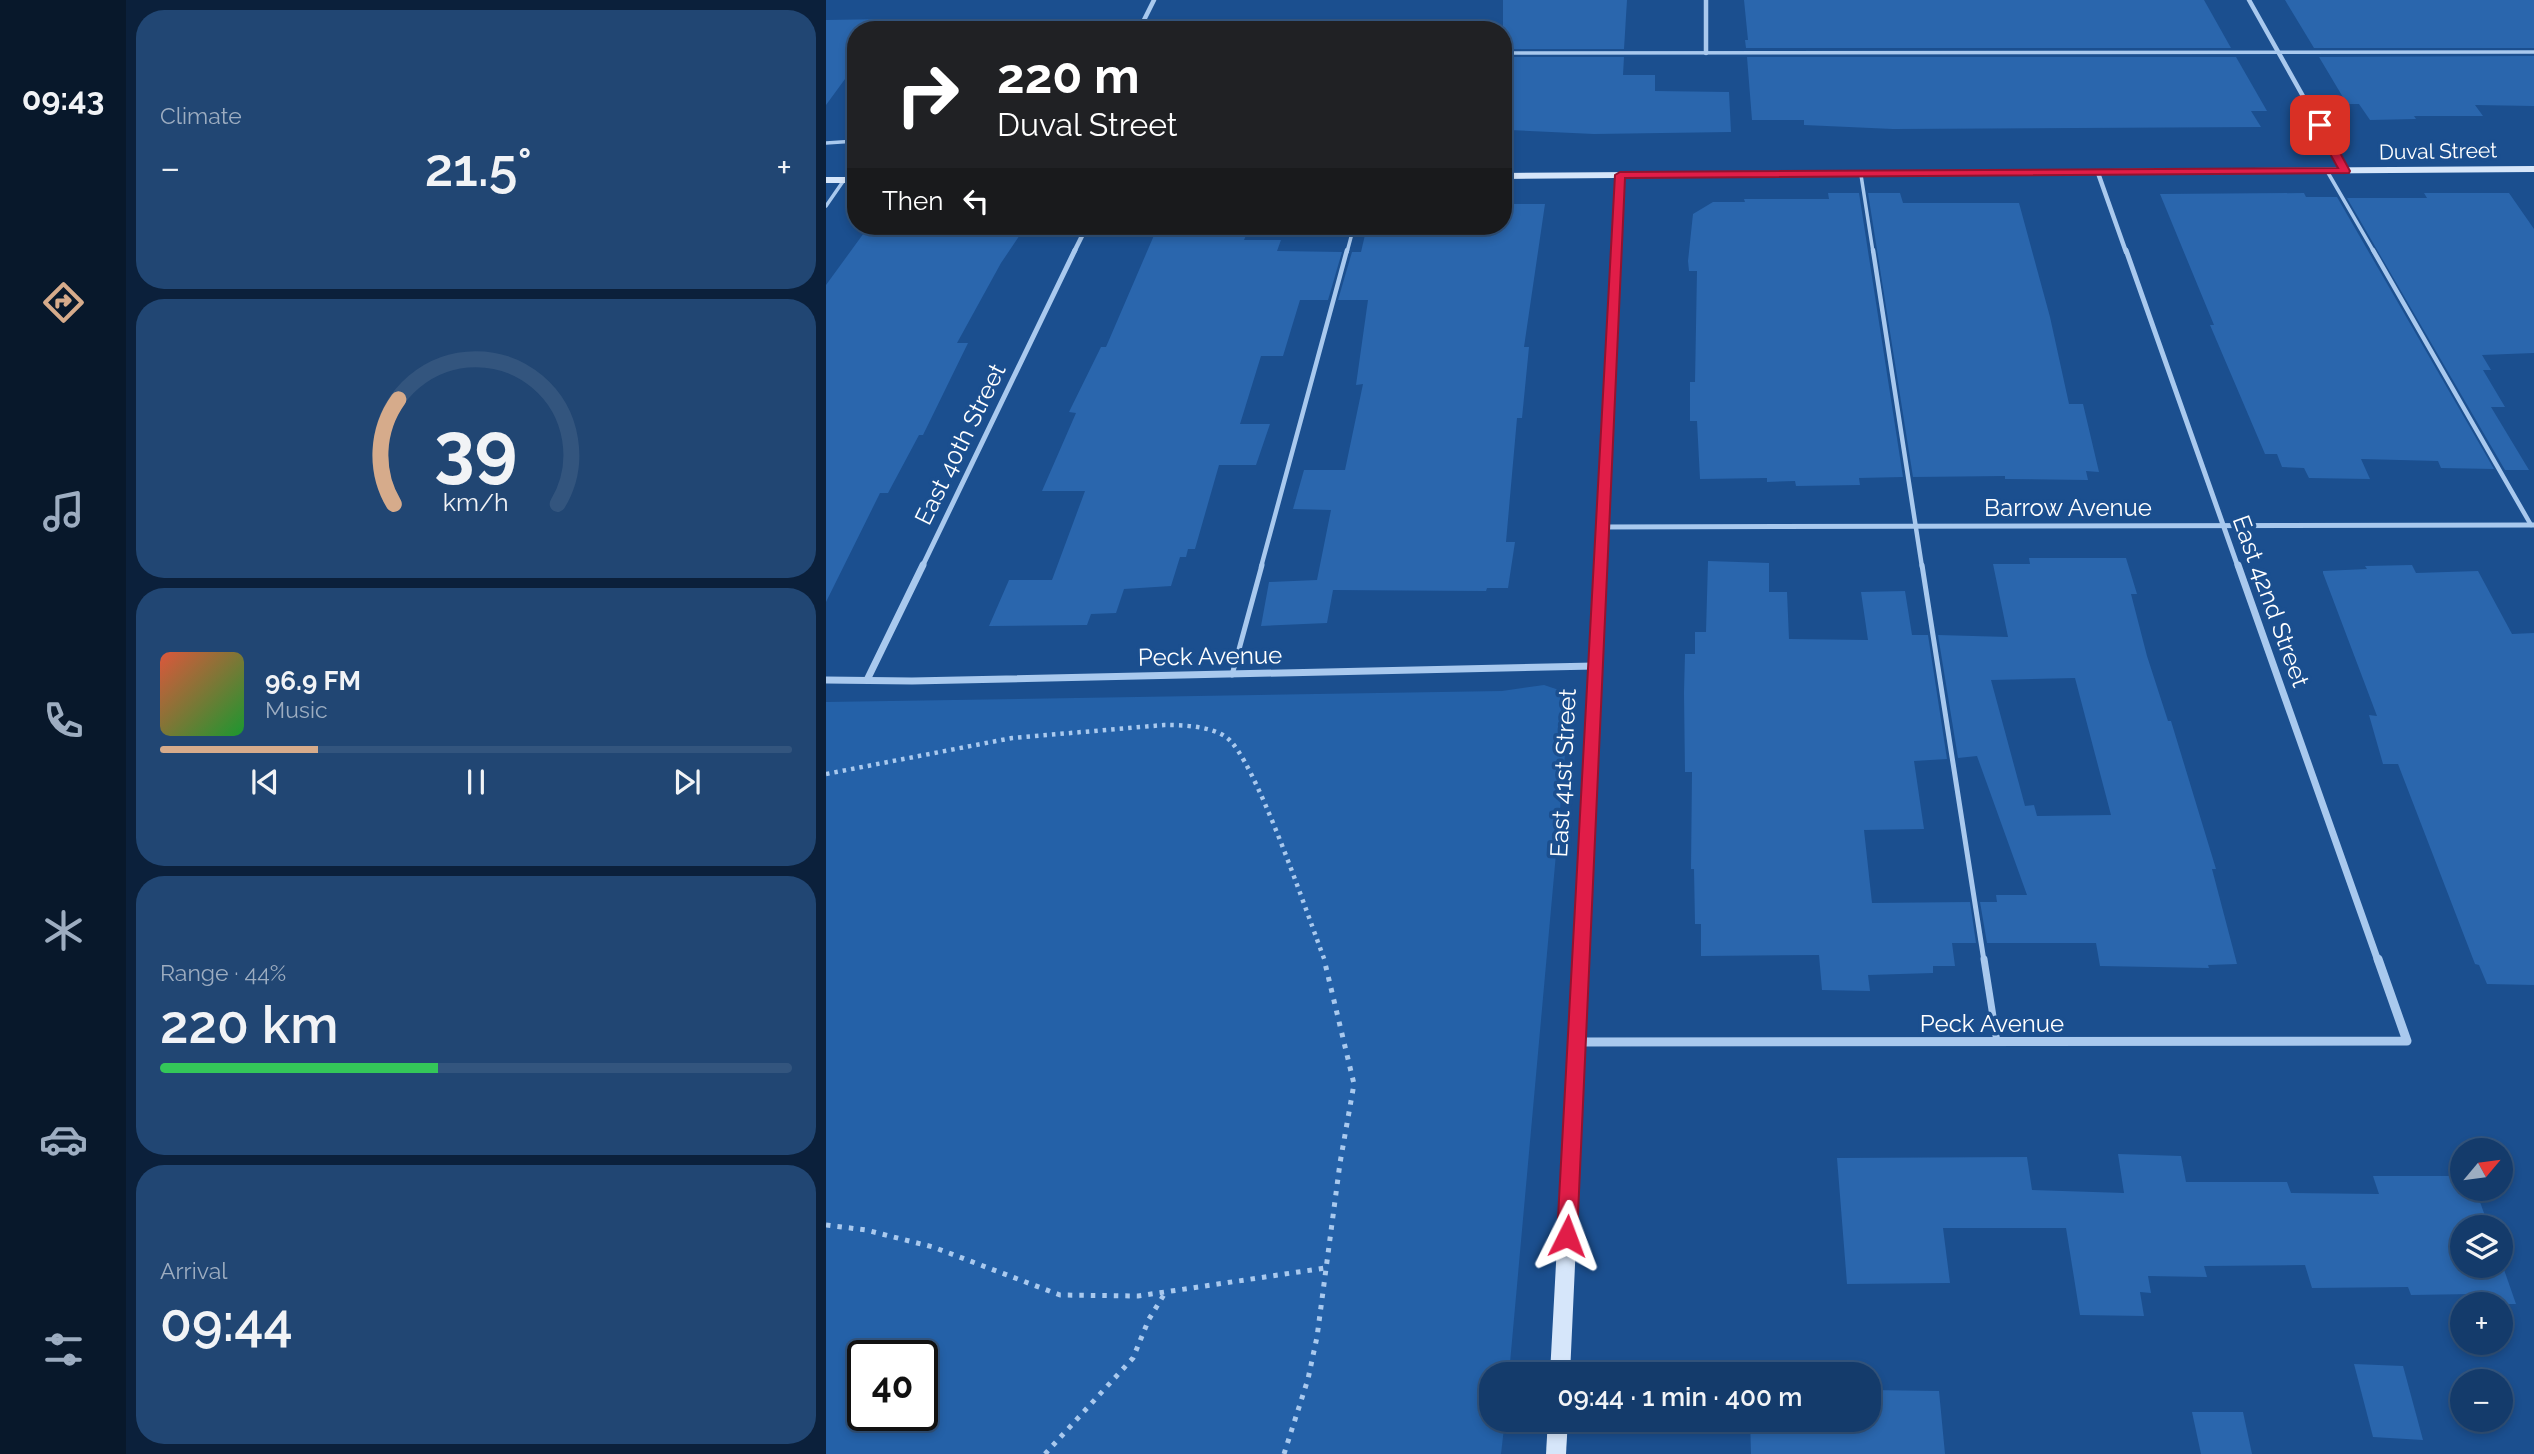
<!DOCTYPE html>
<meta charset="utf-8">
<style>
:root{--surface:#143b6b;--page:#214673;--text:#f1f3f6;--muted:#9dadc1;--line:#33557e;--accent:#d6ab8b}
body{margin:0;font-family:Raleway,sans-serif;background:var(--page);color:var(--text);height:100vh;display:flex;flex-direction:column;font-size:26px;white-space:nowrap}
*{box-sizing:border-box;margin:0}
p{font-size:23px;color:var(--muted)}
.icon{flex:none;width:38px;height:38px;fill:none;stroke:currentColor;stroke-width:2;stroke-linecap:round;stroke-linejoin:round}
.map{position:relative;flex:1;overflow:hidden}
.sheet{display:flex;flex-direction:column;gap:10px;padding:10px;background:#0b203b;width:700px}
.sheet>*{flex:none}
.guide{position:absolute;left:21px;top:21px;width:665px;height:214px;border-radius:28px;box-shadow:0 4px 10px #0003,0 0 0 2px var(--line);background:#202124;color:#fff;overflow:hidden}
.needle{width:46px;rotate:61deg}
.controls{position:absolute;left:1624px;top:1138px;display:grid;gap:14px}
.controls a{display:grid;place-items:center;width:63px;height:63px;border-radius:50%;background:var(--surface);box-shadow:0 4px 10px #0003,0 0 0 2px var(--line);font-size:35px}
.speed{position:absolute;left:21px;top:1340px;display:flex;gap:14px;font-size:35px;font-weight:700;text-align:center}
.speed>*{display:grid;place-content:center;width:91px;height:91px;border-radius:50%;background:var(--surface);box-shadow:0 4px 10px #0003,0 0 0 2px var(--line);line-height:1}
.speed .limit{border:4px solid #111;border-radius:10px;background:#fff;color:#111}
.pin{position:absolute;display:grid;place-items:center;width:60px;height:60px;color:#fff;margin:-30px;border-radius:14px;box-shadow:0 4px 10px #0006}
.me{position:absolute;width:77px;margin:-38px;rotate:3deg;stroke-linejoin:round;filter:drop-shadow(0 0 5px #0008)}
.turn{display:flex;align-items:center;gap:24px;height:147px;padding:0 35px;font-size:32px}
.turn .icon{width:91px;height:91px;stroke-width:2.5}
.turn b{display:block;font-size:49px;line-height:60px}
.then{display:flex;align-items:center;height:66px;padding:0 35px;background:#0003;gap:14px;font-size:26px}
.big{font-size:52px;font-weight:600;line-height:1.1}
.sheet .widget{flex:1;display:flex;flex-direction:column;justify-content:center;gap:10px;min-width:0;padding:0 24px;border-radius:28px;background:var(--page)}
.sheet .dial{align-items:center;gap:0}
.dial svg{height:182px;overflow:visible;fill:none;stroke:var(--line);stroke-width:7;stroke-linecap:round;text-anchor:middle}
.dial text{fill:var(--text);stroke:none}
.song{display:flex;align-items:center;gap:21px}
.cover{width:84px;height:84px;border-radius:10px;background:linear-gradient(135deg,hsl(10 70% 55%),hsl(130 70% 35%))}
.played{height:7px;border-radius:4px;background:linear-gradient(90deg,var(--accent) 25%,var(--line) 25%)}
.keys{display:flex;justify-content:space-around;direction:ltr}
.heat{display:flex;justify-content:space-between;align-items:center;font-size:38px;direction:ltr}
.charge{height:10px;border-radius:5px;background:linear-gradient(90deg,#34c759 44%,var(--line) 0)}
.trip{position:absolute;left:653px;top:1362px;width:402px;height:70px;border-radius:28px;background:var(--surface);box-shadow:0 4px 10px #0003,0 0 0 2px var(--line);font-weight:600;line-height:70px;text-align:center}
main{display:flex;flex:1;min-height:0}
.dock{display:flex;flex-direction:column;width:126px;justify-content:space-around;align-items:center;background:#08182b;color:var(--muted)}
.dock .icon{width:49px;height:49px}
.dock .selected{color:var(--accent)}
.dock b{font-size:32px;color:var(--text)}
.map>svg:first-child{display:block}
.green{fill:#2461a8;fill-rule:evenodd}
.building{fill:#2a66ad;fill-rule:evenodd}
.lines{fill:none;stroke-linecap:round;stroke-linejoin:round}
.path-far1{stroke:#a9c9ee;stroke-width:4.5;stroke-dasharray:3.5 5;stroke-linecap:butt}
.path{stroke:#a9c9ee;stroke-width:5;stroke-dasharray:4.5 7;stroke-linecap:butt}
.lane-far3{stroke:#a9c9ee;stroke-width:3.5}
.lane-far2{stroke:#a9c9ee;stroke-width:4.5}
.lane-far1{stroke:#a9c9ee;stroke-width:5}
.lane{stroke:#a9c9ee;stroke-width:7}
.street-far3{stroke:#a9c9ee;stroke-width:4.5}
.street-far2{stroke:#a9c9ee;stroke-width:5}
.street-far1{stroke:#a9c9ee;stroke-width:7}
.street{stroke:#a9c9ee;stroke-width:9}
.secondary{fill:#d6e6fa;fill-rule:evenodd}
.route{fill:#e11d48;stroke:#92132f;stroke-width:2}
.labels{text-anchor:middle;dominant-baseline:central;stroke-width:7;stroke-linejoin:round;paint-order:stroke}
.far-street-label{font-size:21px;fill:#fff;stroke:#1b4f8f}
.street-label{font-size:24px;fill:#fff;stroke:#1b4f8f}
</style>
<main>
<nav class="dock">
<b>09:43</b>
<svg class="icon selected" aria-label="directions" viewBox="0 0 24 24"><path d="M12 3l9 9-9 9-9-9zM9 14v-3h6M13 9l2 2-2 2"/></svg>
<svg class="icon" aria-label="music" viewBox="0 0 24 24"><path d="M9 18V5l10-2v13"/><circle cx="6" cy="18" r="3"/><circle cx="16" cy="16" r="3"/></svg>
<svg class="icon" aria-label="phone" viewBox="0 0 24 24"><path d="M5 4h4l2 5-3 2q2 4 5 5l2-3 5 2v4C11 20 4 13 5 4z"/></svg>
<svg class="icon" aria-label="climate" viewBox="0 0 24 24"><path d="M12 3v18M4 7l16 10M4 17L20 7"/></svg>
<svg class="icon" aria-label="car" viewBox="0 0 24 24"><path d="M5 17H2v-5l4-1 3-4h7l3 4 3 1v5h-3M9 17h6M6 11h13"/><circle cx="7" cy="17" r="2"/><circle cx="17" cy="17" r="2"/></svg>
<svg class="icon" aria-label="filters" viewBox="0 0 24 24"><path d="M4 7h16M4 17h16"/><circle cx="9" cy="7" r="2"/><circle cx="15" cy="17" r="2"/></svg>
</nav>
<section class="sheet">
<div class="widget"><p>Climate</p>
<div class="heat"><a>−</a><b class="big">21.5°</b><a>+</a></div>
</div>
<div class="widget dial"><svg viewBox="0 0 100 80">
<path d="M14 69A42 42 0 1 1 86 69"/>
<path d="M14 69A42 42 0 0 1 16 23" stroke="#d6ab8b"/>
<text x="50" y="56" font-size="32" font-weight="700">39</text>
<text x="50" y="72" font-size="11">km/h</text>
</svg></div>
<div class="widget">
<div class="song"><i class="cover"></i><div><b>96.9 FM</b><p>Music</p></div></div>
<div class="played"></div>
<div class="keys"><svg class="icon" aria-label="previous" viewBox="0 0 24 24"><path d="M18 5L8 12l10 7zM5 5v14"/></svg><svg class="icon" aria-label="pause" viewBox="0 0 24 24"><path d="M8 5v14M16 5v14"/></svg><svg class="icon" aria-label="next" viewBox="0 0 24 24"><path d="M6 5l10 7-10 7zM19 5v14"/></svg></div>
</div>
<div class="widget"><p>Range · 44%</p><b class="big">220 km</b><div class="charge"></div></div>
<div class="widget"><p>Arrival</p><b class="big">09:44</b></div>
</section>
<div class="map">
<svg width="1708" height="1454" viewBox="0 0 1708 1454">
<rect width="100%" height="100%" fill="#1b4f8f"/>
<path class="green" d="M 718,685 L 736,691 L 743,710 L 683,1374 L 665,1374 L 665,1419 L 679,1419 L 675,1454 L 0,1454 L 0,702 L 676,691 ZM 96,1356 L 96,1416 L 37,1416 L 37,1356 Z"/>
<g class="building">
<path d="M 677,0 L 801,0 L 798,49 L 677,49 Z"/>
<path d="M 918,0 L 1378,0 L 1405,48 L 920,48 L 919,40 L 922,40 Z"/>
<path d="M 1459,0 L 1708,0 L 1708,48 L 1488,48 Z"/>
<path d="M 62,19 L 55,30 L 30,30 L 30,64 L 0,105 L 0,20 Z"/>
<path d="M 1708,56 L 1708,106 L 1649,105 L 1657,116 L 1588,116 L 1590,119 L 1544,120 L 1533,104 L 1521,104 L 1493,57 Z"/>
<path d="M 677,57 L 798,57 L 797,75 L 829,75 L 829,91 L 903,92 L 905,132 L 768,134 L 684,130 L 684,126 L 677,126 Z"/>
<path d="M 921,57 L 1410,57 L 1441,111 L 1425,111 L 1435,127 L 1067,129 L 978,125 L 978,120 L 926,120 Z"/>
<path d="M 1002,193 L 1033,193 L 1077,477 L 1033,478 L 1034,485 L 970,486 L 969,481 L 941,482 L 941,478 L 874,479 L 871,421 L 864,421 L 864,382 L 869,382 L 871,271 L 863,271 L 862,261 L 867,214 L 887,202 L 919,202 L 918,199 L 1003,199 Z"/>
<path d="M 1042,193 L 1074,193 L 1077,203 L 1193,203 L 1224,317 L 1243,404 L 1257,404 L 1273,472 L 1260,471 L 1262,480 L 1179,479 L 1179,476 L 1087,477 Z"/>
<path d="M 1478,193 L 1480,197 L 1511,197 L 1668,469 L 1615,468 L 1612,461 L 1535,459 L 1544,479 L 1483,478 L 1478,468 L 1456,467 L 1451,454 L 1439,454 L 1384,325 L 1388,325 L 1334,194 Z"/>
<path d="M 1598,193 L 1683,193 L 1708,229 L 1708,353 L 1656,355 L 1665,370 L 1657,370 L 1679,407 L 1665,407 L 1703,470 L 1679,470 L 1521,198 L 1601,198 Z"/>
<path d="M 677,204 L 719,204 L 698,347 L 703,347 L 696,418 L 691,418 L 680,542 L 689,542 L 682,588 L 661,588 L 660,591 L 507,590 L 501,623 L 435,626 L 443,582 L 491,580 L 505,510 L 467,509 L 478,470 L 519,470 L 537,384 L 530,385 L 542,300 L 512,300 L 526,252 L 535,252 L 541,226 L 677,226 Z"/>
<path d="M 43,226 L 200,226 L 175,263 L 131,343 L 142,343 L 97,435 L 93,435 L 62,493 L 54,493 L 0,602 L 0,285 Z"/>
<path d="M 332,226 L 424,226 L 418,240 L 455,240 L 451,251 L 516,252 L 502,300 L 474,300 L 457,356 L 435,356 L 414,424 L 444,424 L 430,465 L 393,465 L 369,549 L 362,549 L 360,557 L 354,557 L 345,586 L 298,589 L 290,613 L 265,614 L 261,625 L 163,626 L 183,580 L 226,580 L 259,491 L 216,491 L 250,413 L 243,412 L 275,347 L 280,347 Z"/>
<path d="M 1203,558 L 1300,558 L 1311,594 L 1305,594 L 1321,656 L 1342,721 L 1345,721 L 1390,869 L 1386,869 L 1411,964 L 1382,965 L 1383,968 L 1274,966 L 1270,943 L 1161,943 L 1154,902 L 1171,902 L 1170,895 L 1201,895 L 1151,756 L 1132,758 L 1112,635 L 1182,637 L 1167,564 L 1204,564 ZM 1249,678 L 1285,815 L 1211,816 L 1208,805 L 1199,806 L 1165,680 Z"/>
<path d="M 882,561 L 943,563 L 943,592 L 961,592 L 963,639 L 1042,640 L 1035,592 L 1079,591 L 1086,635 L 1102,635 L 1121,759 L 1088,761 L 1098,829 L 1038,830 L 1046,903 L 1144,902 L 1150,943 L 1126,943 L 1129,966 L 1107,966 L 1107,973 L 1042,975 L 1044,991 L 996,990 L 993,955 L 875,956 L 875,924 L 869,924 L 868,869 L 865,869 L 866,772 L 859,772 L 858,693 L 859,654 L 869,654 L 869,632 L 880,632 Z"/>
<path d="M 1586,565 L 1590,573 L 1652,571 L 1686,634 L 1708,633 L 1708,985 L 1661,984 L 1653,965 L 1649,964 L 1572,764 L 1557,764 L 1543,715 L 1551,716 L 1497,573 L 1497,571 L 1541,569 L 1539,566 Z"/>
<path d="M 1292,1154 L 1355,1156 L 1360,1182 L 1461,1182 L 1465,1193 L 1553,1194 L 1547,1176 L 1636,1176 L 1636,1188 L 1649,1188 L 1663,1227 L 1636,1227 L 1636,1265 L 1675,1265 L 1675,1261 L 1690,1304 L 1651,1304 L 1647,1294 L 1585,1295 L 1582,1287 L 1486,1288 L 1479,1265 L 1378,1266 L 1381,1277 L 1322,1276 L 1325,1293 L 1314,1292 L 1318,1316 L 1254,1315 L 1240,1228 L 1117,1228 L 1124,1283 L 1021,1284 L 1011,1158 L 1201,1157 L 1206,1190 L 1298,1193 Z"/>
<path d="M 1528,1364 L 1577,1366 L 1597,1440 L 1547,1437 Z"/>
<path d="M 1043,1390 L 1113,1391 L 1119,1454 L 925,1454 L 924,1419 L 1043,1419 Z"/>
<path d="M 1366,1412 L 1417,1412 L 1426,1454 L 1375,1454 Z"/>
</g>
<g class="lines">
<path class="path-far1" d="M 0,774 L 186,738 L 338,725 C 357,725 384,726 400,737 C 429,757 483,920 499,961"/>
<g class="path">
<path d="M 0,1225 L 40,1230 L 107,1247 L 234,1295 L 312,1296 L 499,1268"/>
<path d="M 219,1454 L 307,1358 L 323,1319 L 339,1293"/>
<path d="M 458,1454 L 482,1379 L 491,1337 L 514,1163 L 528,1084 L 498,959"/>
</g>
<g class="lane-far3">
<path d="M 677,53 L 1708,52"/>
<path d="M 0,143 L 30,141"/>
<path d="M 1501,171 L 1548,252"/>
<path d="M 1035,175 L 1047,252"/>
<path d="M 0,206 L 18,180"/>
<path d="M 521,252 L 528,226"/>
</g>
<g class="lane-far2">
<path d="M 1047,250 L 1096,567"/>
<path d="M 1547,250 L 1705,525"/>
<path d="M 435,567 L 521,250"/>
</g>
<g class="lane-far1">
<path d="M 1096,565 L 1158,961"/>
<path d="M 406,675 L 436,565"/>
</g>
<path class="lane" d="M 1158,959 L 1171,1042"/>
<g class="street-far3">
<path d="M 880,0 L 880,53"/>
<path d="M 1423,0 L 1519,171"/>
<path d="M 313,30 L 328,0"/>
<path d="M 1272,173 L 1300,252"/>
<path d="M 248,252 L 261,226"/>
</g>
<g class="street-far2">
<path d="M 1300,250 L 1412,567"/>
<path d="M 776,527 L 1708,525"/>
<path d="M 96,567 L 249,250"/>
</g>
<g class="street-far1">
<path d="M 1412,565 L 1552,961"/>
<path d="M 0,680 L 86,681 L 768,666"/>
<path d="M 41,680 L 97,565"/>
</g>
<path class="street" d="M 751,1042 L 1581,1041 L 1552,959"/>
<g class="secondary">
<path d="M 1708,166 L 1708,172 L 799,178 L 744,1374 L 724,1374 L 789,178 L 677,179 L 677,173 Z"/>
<rect x="0" y="177" width="30" height="6"/>
<path d="M 722,1419 L 742,1419 L 740,1454 L 720,1454 Z"/>
</g>
</g>
<path class="route" d="M 1490,123 L 1499,125 L 1524,171 L 1523,173 L 799,178 L 751,1236 L 748,1243 L 741,1246 L 734,1243 L 731,1236 L 789,175 L 794,172 L 1512,168 L 1488,125 Z"/>
<g class="labels">
<g class="far-street-label">
<text transform="translate(1612 151) rotate(-1)">Duval Street</text>
</g>
<g class="street-label">
<text transform="translate(134 444) rotate(-64)">East 40th Street</text>
<text x="1242" y="507">Barrow Avenue</text>
<text transform="translate(1445 601) rotate(70)">East 42nd Street</text>
<text transform="translate(384 656) rotate(-1)">Peck Avenue</text>
<text transform="translate(737 773) rotate(-87)">East 41st Street</text>
<text x="1166" y="1023">Peck Avenue</text>
</g>
</g>
</svg>
<div class="controls">
<a><svg class="needle" viewBox="-14 -14 28 28"><path d="M0-13l5 13h-10z" fill="#e53935"/><path d="M0 13l5-13h-10z" fill="#9dadc1"/></svg></a>
<a><svg class="icon" aria-label="layers" viewBox="0 0 24 24"><path d="M12 4l9 5-9 5-9-5zM3 14l9 5 9-5"/></svg></a>
<a>+</a>
<a>−</a>
</div>
<div class="speed"><div class="limit">40</div></div>
<div class="pin" style="left:1494px;top:125px;background:#d93025"><svg class="icon" aria-label="arrive" viewBox="0 0 24 24"><path d="M6 21V4h12l-3 4 3 4H6"/></svg></div>
<svg class="me" style="left:741px;top:1236px" viewBox="-20 -20 40 40"><path d="M0-17L14 15 0 8-14 15z" fill="#e11d48" stroke="#fff" stroke-width="4"/></svg>
<div class="trip">09:44 · 1 min · 400 m</div>
<div class="guide">
<div class="turn"><svg class="icon" aria-label="right" viewBox="0 0 24 24"><path d="M7 20v-9h11M14 6l5 5-5 5"/></svg><div><b>220 m</b>Duval Street</div></div>
<div class="then">Then<svg class="icon" aria-label="left" viewBox="0 0 24 24"><path d="M17 20v-9H6M10 6l-5 5 5 5"/></svg></div>
</div>
</div>
</main>
